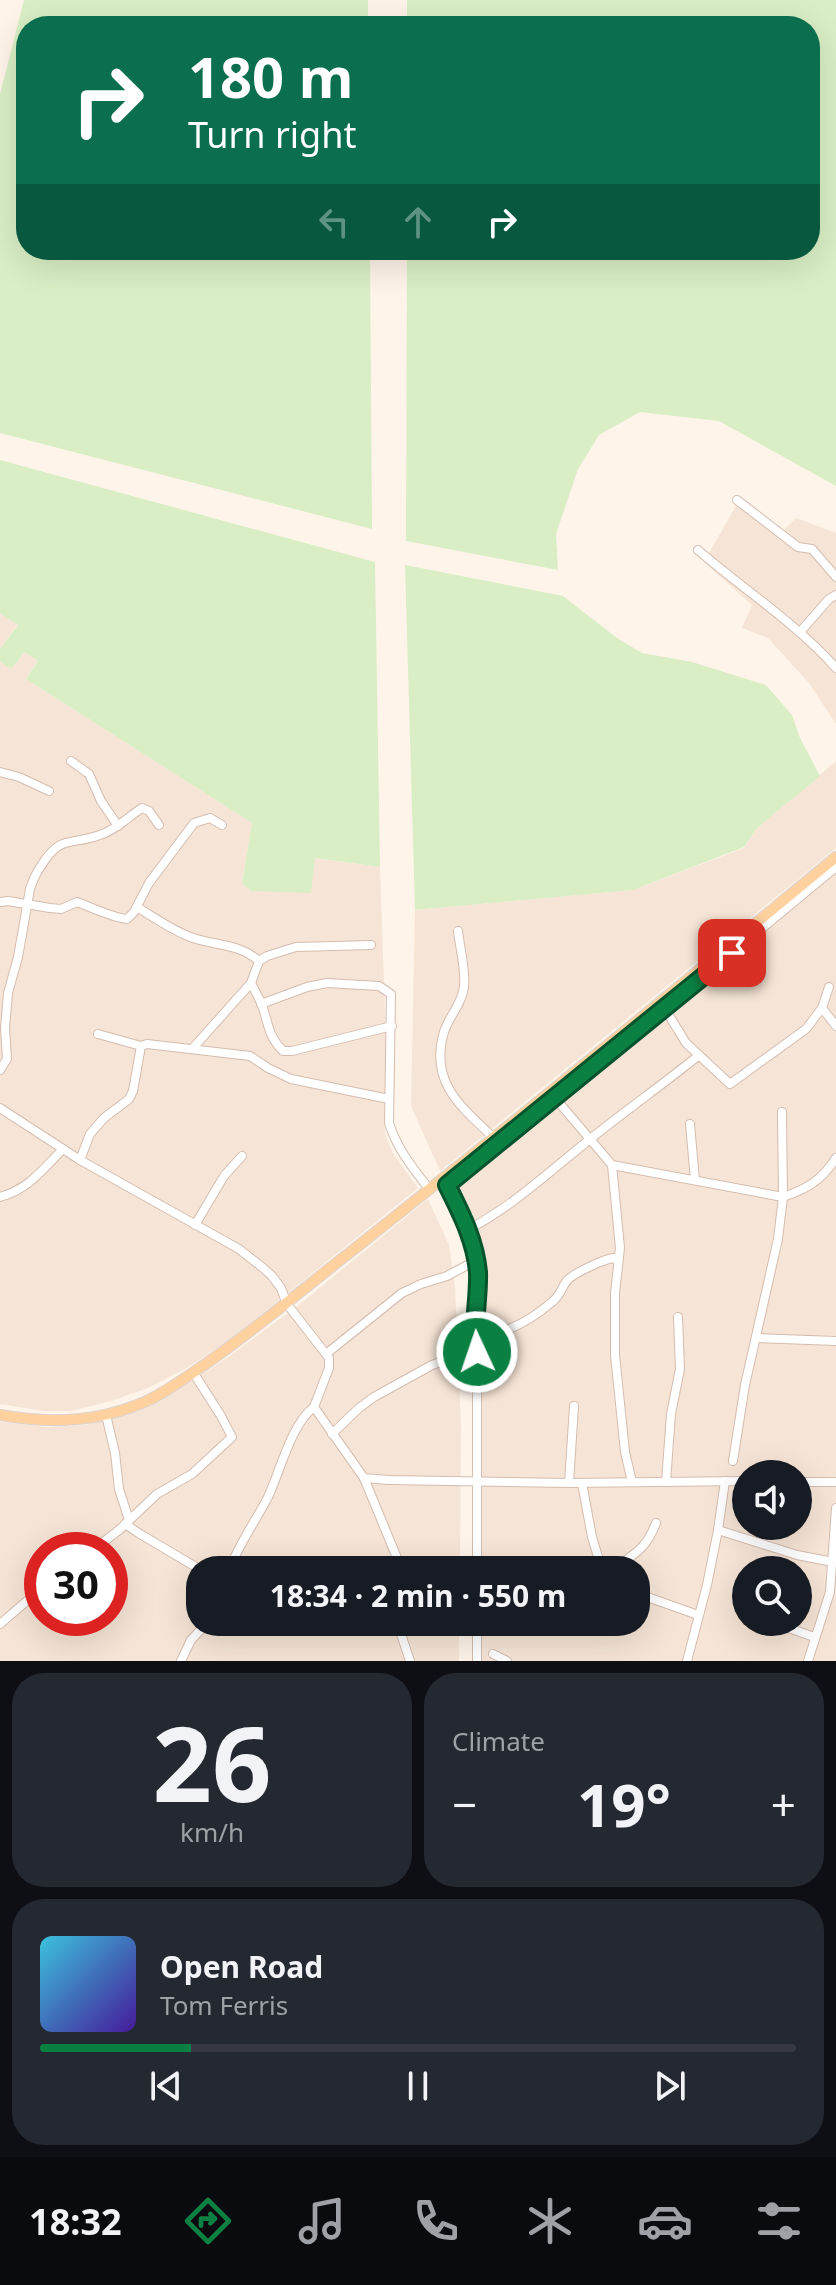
<!DOCTYPE html>
<meta charset="utf-8">
<style>
:root{--surface:#171b24;--page:#242831;--text:#f1f3f6;--muted:#9ea1a6;--line:#363941;--accent:#0b8043}
body{margin:0;font-family:"Noto Sans",sans-serif;background:var(--page);color:var(--text);height:100vh;display:flex;flex-direction:column;font-size:30px;white-space:nowrap}
*{box-sizing:border-box;margin:0}
p{font-size:26px;color:var(--muted)}
.icon{flex:none;width:44px;height:44px;fill:none;stroke:currentColor;stroke-width:2;stroke-linecap:round;stroke-linejoin:round}
.map{position:relative;height:1661px;overflow:hidden}
.details{display:flex;flex-direction:column;gap:12px;padding:12px;background:#0d0f14;flex:1}
.details>*{flex:none}
.banner{position:absolute;left:16px;top:16px;width:804px;height:244px;border-radius:32px;box-shadow:0 8px 32px #0002;background:#0b6e4f;color:#fff;overflow:hidden}
.buttons{position:absolute;left:732px;top:1460px;display:grid;gap:16px}
.buttons a{display:grid;place-items:center;width:80px;height:80px;border-radius:50%;background:var(--surface);box-shadow:0 8px 32px #0002;font-size:40px}
.speed{position:absolute;left:24px;top:1532px;display:flex;gap:16px;font-size:40px;font-weight:700;text-align:center}
.speed>*{display:grid;place-content:center;width:104px;height:104px;border-radius:50%;background:var(--surface);box-shadow:0 8px 32px #0002;line-height:1}
.speed .limit{border:12px solid #d22;background:#fff;color:#111}
.pin{position:absolute;display:grid;place-items:center;width:68px;height:68px;color:#fff;margin:-34px;border-radius:16px;box-shadow:0 4px 12px #0006}
.me{position:absolute;width:88px;margin:-44px;rotate:357deg;stroke-linejoin:round;filter:drop-shadow(0 0 6px #0008)}
.turn{display:flex;align-items:center;gap:28px;height:168px;padding:0 40px;font-size:36px}
.turn .icon{width:104px;height:104px;stroke-width:2.5}
.turn b{display:block;font-size:56px;line-height:68px}
.lanes{display:flex;align-items:center;height:76px;padding:0 40px;background:#0003;justify-content:center;gap:40px;direction:ltr}
.lanes .off{opacity:.35}
.big{font-size:60px;font-weight:700;line-height:1.1}
.details .tile{flex:1;display:flex;flex-direction:column;justify-content:center;gap:12px;min-width:0;padding:0 28px;border-radius:32px;background:var(--page)}
.details .dial{align-items:center;gap:0}
.dial b{font-size:104px;line-height:1}
.song{display:flex;align-items:center;gap:24px}
.cover{width:96px;height:96px;border-radius:12px;background:linear-gradient(135deg,hsl(190 70% 55%),hsl(260 70% 35%))}
.played{height:8px;border-radius:4px;background:linear-gradient(90deg,var(--accent) 20%,var(--line) 20%)}
.keys{display:flex;justify-content:space-around;direction:ltr}
.heat{display:flex;justify-content:space-between;align-items:center;font-size:44px;direction:ltr}
.details .tiles{flex:1;display:grid;gap:12px;grid-template-columns:1fr 1fr}
.tile:last-child{grid-column:span 2}
.trip{position:absolute;left:186px;top:1556px;width:464px;height:80px;border-radius:32px;background:var(--surface);box-shadow:0 8px 32px #0002;font-weight:700;line-height:80px;text-align:center}
.dock{display:flex;height:128px;justify-content:space-around;align-items:center;background:#090b0e;color:var(--muted)}
.dock .icon{width:56px;height:56px}
.dock .current{color:var(--accent)}
.dock b{font-size:36px;color:var(--text)}
.map>svg:first-child{display:block}
.residential{fill:#f6e5d6;fill-rule:evenodd}
.green{fill:#d9eec5}
.lines{fill:none;stroke-linecap:round;stroke-linejoin:round}
.minor-casing{stroke:#d4bcaf;stroke-width:10}
.major-casing{stroke:#ddd3d0;stroke-width:12}
.minor{stroke:#fff;stroke-width:8}
.major{stroke:#ffd19f;stroke-width:10}
.route-casing{stroke:#07532c;stroke-width:20}
.route{stroke:#0b8043;stroke-width:14}
</style>
<div class="map">
<svg width="836" height="1661" viewBox="0 0 836 1661">
<rect width="100%" height="100%" fill="#fef4e9"/>
<g class="residential">
<path d="M 737,504 L 784,530 L 796,518 L 836,533 L 836,724 L 809,683 L 768,638 L 742,628 L 752,605 L 704,562 Z"/>
<path d="M 0,613 L 18,624 L 0,649 Z"/>
<path d="M 25,652 L 38,660 L 26,679 L 252,823 L 242,882 L 314,858 L 380,867 L 386,1042 L 384,1123 L 386,1137 L 394,1155 L 418,1188 L 231,1339 L 188,1367 L 148,1388 L 111,1401 L 71,1411 L 44,1411 L 0,1404 L 0,662 L 11,669 Z"/>
<path d="M 836,761 L 836,848 L 440,1171 L 411,1106 L 415,910 L 633,890 L 744,848 L 757,828 Z"/>
<path d="M 836,867 L 836,1661 L 477,1661 L 477,1622 L 636,1622 L 636,1570 L 477,1570 L 478,1272 L 469,1228 L 447,1185 ZM 746,1474 L 798,1474 L 798,1526 L 746,1526 ZM 746,1570 L 798,1570 L 798,1622 L 746,1622 Z"/>
<path d="M 428,1199 L 449,1245 L 455,1286 L 461,1427 L 460,1570 L 200,1570 L 200,1622 L 459,1622 L 459,1661 L 0,1661 L 0,1422 L 49,1427 L 84,1425 L 113,1419 L 159,1402 L 227,1358 L 300,1304 ZM 42,1550 L 110,1550 L 110,1618 L 42,1618 Z"/>
</g>
<g class="green">
<path d="M 24,0 L 368,0 L 368,26 L 26,26 L 26,250 L 370,250 L 372,529 L 0,433 L 0,94 Z"/>
<path d="M 407,0 L 836,0 L 836,486 L 719,421 L 640,412 L 599,435 L 578,469 L 556,534 L 558,570 L 406,541 L 407,250 L 810,250 L 810,26 L 407,26 Z"/>
<path d="M 0,460 L 375,562 L 380,867 L 315,858 L 311,893 L 251,891 L 242,883 L 252,823 L 26,679 L 38,661 L 25,652 L 11,669 L 0,662 L 0,649 L 18,625 L 0,613 Z"/>
<path d="M 405,565 L 563,596 L 617,638 L 642,653 L 692,662 L 766,685 L 792,715 L 800,738 L 820,776 L 757,828 L 744,847 L 633,890 L 415,910 Z"/>
</g>
<g class="lines">
<defs>
<g id="minor">
<path d="M 737,500 L 798,547 L 812,549 L 836,577"/>
<path d="M 698,550 C 744,590 796,623 836,668"/>
<path d="M 800,632 L 829,599 L 836,595"/>
<path d="M 71,761 L 89,774 L 101,801 L 118,826"/>
<path d="M 0,772 L 19,777 L 49,791"/>
<path d="M 0,902 L 8,901 L 50,908 L 61,909 L 77,902 C 90,907 114,918 127,919 L 134,912 L 149,883 L 194,823 L 210,818 L 222,825"/>
<path d="M 137,907 C 155,918 173,931 193,938 C 217,946 238,943 259,961"/>
<path d="M 458,931 C 460,949 466,970 464,987 C 462,1004 449,1016 444,1032 C 429,1082 461,1107 493,1137"/>
<path d="M 251,983 C 255,991 260,999 263,1008 C 269,1027 269,1037 283,1051 L 292,1051 L 392,1026"/>
<path d="M 829,987 L 822,1008 L 836,1026"/>
<path d="M 261,1004 L 307,987 L 327,983 L 379,986 L 391,994 L 389,1123 C 397,1149 413,1168 429,1189"/>
<path d="M 665,1009 L 686,1043 L 730,1084 L 806,1029 L 822,1008"/>
<path d="M 98,1034 L 141,1046"/>
<path d="M 193,1048 L 251,983 L 259,961 L 267,956 L 296,947 L 371,945"/>
<path d="M 0,1070 L 7,1059 L 5,1028 L 8,993 L 18,957 L 30,889 C 33,880 36,873 41,866 C 61,834 69,846 100,835 C 116,830 128,817 142,808 L 149,811 L 159,825"/>
<path d="M 555,1098 L 612,1165 L 620,1248 L 615,1293 L 615,1355 L 625,1452 L 632,1482"/>
<path d="M 0,1108 L 80,1160 L 239,1249 L 262,1267 L 272,1276 L 281,1288 L 287,1304 L 329,1358 L 329,1368 L 314,1407 L 364,1478 L 388,1480 L 569,1483 L 746,1481"/>
<path d="M 690,1124 L 695,1180"/>
<path d="M 80,1160 L 90,1134 L 104,1118 L 129,1099 L 133,1091 L 141,1046 L 147,1044 L 250,1056 L 268,1068 L 291,1079 L 389,1099"/>
<path d="M 612,1165 L 783,1197 C 807,1189 822,1180 836,1158"/>
<path d="M 0,1197 C 29,1189 43,1169 63,1149"/>
<path d="M 195,1225 L 224,1176 L 242,1156"/>
<path d="M 469,1229 C 513,1206 550,1171 589,1140 C 625,1111 662,1085 698,1056"/>
<path d="M 756,1338 L 836,1341"/>
<path d="M 326,1354 L 402,1293 L 421,1284 L 447,1276 L 475,1261"/>
<path d="M 106,1415 L 115,1453 L 119,1489 L 129,1520"/>
<path d="M 332,1434 L 359,1408 L 374,1397 L 432,1365 L 452,1358 L 474,1336 C 503,1336 531,1320 552,1302 C 560,1296 561,1289 566,1282 C 571,1274 606,1258 615,1258 L 618,1262"/>
<path d="M 733,1461 L 745,1385 L 778,1239 L 783,1197 L 782,1112"/>
<path d="M 364,1478 L 402,1570"/>
<path d="M 666,1482 L 671,1414 L 680,1369 L 678,1317"/>
<path d="M 798,1482 L 836,1482"/>
<path d="M 569,1483 L 574,1406"/>
<path d="M 582,1483 L 592,1537 L 602,1570"/>
<path d="M 125,1524 L 140,1534 L 201,1570"/>
<path d="M 718,1530 L 797,1555 L 833,1562"/>
<path d="M 93,1550 L 119,1530 L 157,1494 L 192,1474 L 232,1437 L 221,1416 L 193,1372"/>
<path d="M 229,1570 C 239,1544 255,1522 268,1497 C 280,1472 291,1424 314,1407"/>
<path d="M 477,1570 L 477,1352 C 471,1325 479,1299 478,1272 C 476,1240 461,1212 447,1185 L 592,1069 L 836,867"/>
<path d="M 611,1570 C 633,1555 646,1550 656,1523"/>
<path d="M 636,1593 L 698,1615"/>
<path d="M 397,1622 L 410,1661"/>
<path d="M 772,1622 L 814,1637"/>
<path d="M 0,1624 L 42,1588"/>
<path d="M 493,1654 L 507,1661"/>
<path d="M 181,1661 L 191,1640 L 208,1622"/>
<path d="M 477,1661 L 477,1622"/>
<path d="M 687,1661 L 707,1585 L 718,1530 L 725,1481"/>
<path d="M 808,1661 L 830,1592 L 836,1508"/>
</g>
<path id="major" d="M 0,1415 C 48,1424 97,1422 142,1403 C 164,1394 185,1378 204,1365 C 256,1329 303,1289 353,1250 C 516,1121 676,989 836,857"/>
</defs>
<use href="#minor" class="minor-casing"/>
<use href="#major" class="major-casing"/>
<use href="#minor" class="minor"/>
<use href="#major" class="major"/>
</g>
<g class="lines">
<defs>
<path id="route" d="M 477,1352 C 472,1325 479,1299 478,1272 C 475,1240 461,1213 447,1185 L 732,953"/>
</defs>
<use href="#route" class="route-casing"/>
<use href="#route" class="route"/>
</g>
</svg>
<div class="buttons">
<a><svg class="icon" aria-label="sound" viewBox="0 0 24 24"><path d="M4 9h4l5-4v14l-5-4H4zM17 9q2 3 0 6"/></svg></a>
<a><svg class="icon" aria-label="search" viewBox="0 0 24 24"><circle cx="10" cy="10" r="6"/><path d="M15 15l6 6"/></svg></a>
</div>
<div class="speed"><div class="limit">30</div></div>
<div class="pin" style="left:732px;top:953px;background:#d93025"><svg class="icon" aria-label="arrive" viewBox="0 0 24 24"><path d="M6 21V4h12l-3 4 3 4H6"/></svg></div>
<svg class="me" style="left:477px;top:1352px" viewBox="-20 -20 40 40"><circle r="17" fill="#0b8043" stroke="#fff" stroke-width="3"/><path d="M0-11L8 9 0 5-8 9z" fill="#fff"/></svg>
<div class="trip">18:34 · 2 min · 550 m</div>
<div class="banner">
<div class="turn"><svg class="icon" aria-label="right" viewBox="0 0 24 24"><path d="M7 20v-9h11M14 6l5 5-5 5"/></svg><div><b>180 m</b>Turn right</div></div>
<div class="lanes"><svg class="icon off" aria-label="left" viewBox="0 0 24 24"><path d="M17 20v-9H6M10 6l-5 5 5 5"/></svg><svg class="icon off" aria-label="ahead" viewBox="0 0 24 24"><path d="M12 20V5M6 11l6-6 6 6"/></svg><svg class="icon" aria-label="right" viewBox="0 0 24 24"><path d="M7 20v-9h11M14 6l5 5-5 5"/></svg></div>
</div>
</div>
<section class="details">
<div class="tiles">
<div class="tile dial"><b>26</b><p>km/h</p></div>
<div class="tile"><p>Climate</p>
<div class="heat"><a>−</a><b class="big">19°</b><a>+</a></div>
</div>
<div class="tile">
<div class="song"><i class="cover"></i><div><b>Open Road</b><p>Tom Ferris</p></div></div>
<div class="played"></div>
<div class="keys"><svg class="icon" aria-label="previous" viewBox="0 0 24 24"><path d="M18 5L8 12l10 7zM5 5v14"/></svg><svg class="icon" aria-label="pause" viewBox="0 0 24 24"><path d="M8 5v14M16 5v14"/></svg><svg class="icon" aria-label="next" viewBox="0 0 24 24"><path d="M6 5l10 7-10 7zM19 5v14"/></svg></div>
</div>
</div>
</section>
<nav class="dock">
<b>18:32</b>
<svg class="icon current" aria-label="directions" viewBox="0 0 24 24"><path d="M12 3l9 9-9 9-9-9zM9 14v-3h6M13 9l2 2-2 2"/></svg>
<svg class="icon" aria-label="music" viewBox="0 0 24 24"><path d="M9 18V5l10-2v13"/><circle cx="6" cy="18" r="3"/><circle cx="16" cy="16" r="3"/></svg>
<svg class="icon" aria-label="phone" viewBox="0 0 24 24"><path d="M5 4h4l2 5-3 2q2 4 5 5l2-3 5 2v4C11 20 4 13 5 4z"/></svg>
<svg class="icon" aria-label="climate" viewBox="0 0 24 24"><path d="M12 3v18M4 7l16 10M4 17L20 7"/></svg>
<svg class="icon" aria-label="car" viewBox="0 0 24 24"><path d="M5 17H2v-5l4-1 3-4h7l3 4 3 1v5h-3M9 17h6M6 11h13"/><circle cx="7" cy="17" r="2"/><circle cx="17" cy="17" r="2"/></svg>
<svg class="icon" aria-label="filters" viewBox="0 0 24 24"><path d="M4 7h16M4 17h16"/><circle cx="9" cy="7" r="2"/><circle cx="15" cy="17" r="2"/></svg>
</nav>
